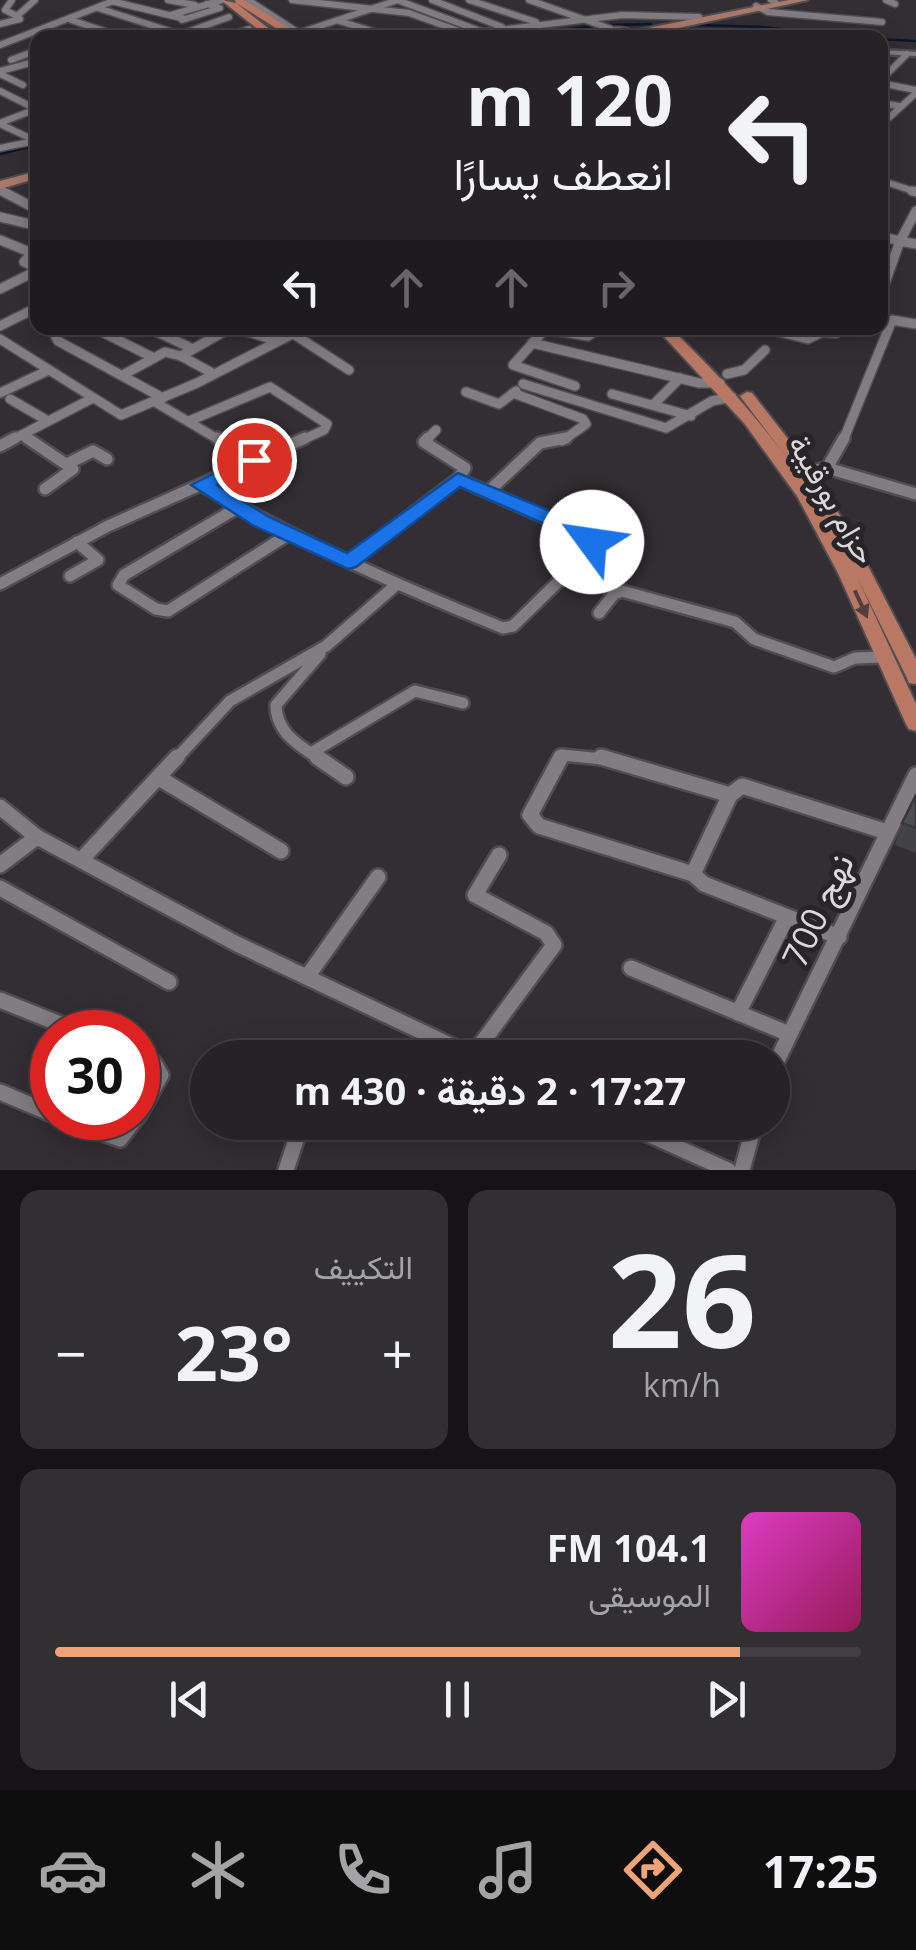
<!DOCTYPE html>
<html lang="ar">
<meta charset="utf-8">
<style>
:root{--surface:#262226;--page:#322f32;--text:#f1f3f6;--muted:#a4a4a7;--line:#423f43;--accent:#efa377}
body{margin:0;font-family:"Open Sans",Vazirmatn,sans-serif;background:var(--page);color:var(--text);direction:rtl;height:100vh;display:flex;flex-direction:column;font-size:38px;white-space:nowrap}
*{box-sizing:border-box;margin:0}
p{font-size:32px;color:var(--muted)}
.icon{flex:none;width:55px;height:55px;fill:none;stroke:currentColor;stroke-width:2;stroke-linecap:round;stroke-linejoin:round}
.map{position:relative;height:1170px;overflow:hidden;direction:ltr}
.details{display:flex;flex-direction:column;gap:20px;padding:20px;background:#151315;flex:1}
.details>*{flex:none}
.hud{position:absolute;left:30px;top:30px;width:858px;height:305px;border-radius:20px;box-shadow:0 5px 25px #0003,0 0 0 2px var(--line);direction:rtl;background:#262226;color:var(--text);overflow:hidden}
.speed{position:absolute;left:30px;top:1010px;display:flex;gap:20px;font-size:50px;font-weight:700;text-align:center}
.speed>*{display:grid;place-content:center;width:130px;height:130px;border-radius:50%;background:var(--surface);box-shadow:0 5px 25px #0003,0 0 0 2px var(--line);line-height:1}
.speed .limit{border:15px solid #d22;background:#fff;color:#111}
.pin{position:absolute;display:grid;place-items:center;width:85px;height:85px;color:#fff;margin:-42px;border:5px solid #fff;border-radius:50%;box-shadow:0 2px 10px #0007}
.me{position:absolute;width:110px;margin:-55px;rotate:301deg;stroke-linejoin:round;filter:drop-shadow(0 0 8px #0008)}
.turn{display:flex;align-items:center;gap:35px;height:210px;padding:0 50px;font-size:45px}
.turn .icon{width:130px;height:130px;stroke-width:2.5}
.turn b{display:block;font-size:70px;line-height:85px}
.lanes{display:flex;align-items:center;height:95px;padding:0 50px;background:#0003;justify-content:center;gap:50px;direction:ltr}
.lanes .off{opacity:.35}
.big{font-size:75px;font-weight:700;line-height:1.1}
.details .card{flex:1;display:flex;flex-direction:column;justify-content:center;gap:15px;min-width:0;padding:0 35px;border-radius:20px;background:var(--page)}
.details .dial{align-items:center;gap:0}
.dial b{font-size:130px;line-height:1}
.song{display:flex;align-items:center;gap:30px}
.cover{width:120px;height:120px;border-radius:15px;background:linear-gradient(135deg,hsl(310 70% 55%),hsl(330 70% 35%))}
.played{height:10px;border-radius:5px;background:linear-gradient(90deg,var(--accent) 85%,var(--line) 85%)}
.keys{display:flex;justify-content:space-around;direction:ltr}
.heat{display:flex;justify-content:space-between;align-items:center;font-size:55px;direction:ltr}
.details .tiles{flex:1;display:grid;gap:20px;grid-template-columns:1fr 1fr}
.card:last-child{grid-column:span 2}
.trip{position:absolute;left:190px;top:1040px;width:600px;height:100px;border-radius:50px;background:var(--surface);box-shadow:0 5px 25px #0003,0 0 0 2px var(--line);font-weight:700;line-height:100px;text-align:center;direction:rtl}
.tab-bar{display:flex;height:160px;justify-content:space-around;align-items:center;background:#0f0e0f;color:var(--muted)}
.tab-bar .icon{width:70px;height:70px}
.tab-bar .current{color:var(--accent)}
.tab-bar b{font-size:45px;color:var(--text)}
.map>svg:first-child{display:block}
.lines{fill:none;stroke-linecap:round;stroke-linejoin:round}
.stream{stroke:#0b162e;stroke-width:2.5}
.minor-far3-casing{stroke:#504d50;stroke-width:9}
.minor-far2-casing{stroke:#504d50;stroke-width:12}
.minor-far1-casing{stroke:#504d50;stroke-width:16}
.minor-casing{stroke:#504d50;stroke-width:20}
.tertiary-casing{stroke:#504d50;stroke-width:5}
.primary-casing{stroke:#504d50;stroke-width:4}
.trunk-casing{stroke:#504d50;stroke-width:4}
.minor-far3{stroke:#817d82;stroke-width:6}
.minor-far2{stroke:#817d82;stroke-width:9}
.minor-far1{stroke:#817d82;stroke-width:11}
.minor{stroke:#817d82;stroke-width:15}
.tertiary{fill:#817d82;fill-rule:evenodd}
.primary{fill:#ab796b;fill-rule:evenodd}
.trunk{fill:#b97864;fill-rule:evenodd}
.wall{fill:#434247}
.building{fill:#4e4d52;stroke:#373639;stroke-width:2.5}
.oneway{fill:#543e3b}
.route{fill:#1a73e8;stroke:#114b97;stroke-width:2.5}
.labels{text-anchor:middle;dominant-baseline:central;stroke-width:10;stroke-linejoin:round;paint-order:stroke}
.street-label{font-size:30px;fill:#dcd9dc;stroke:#282529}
.near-street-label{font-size:35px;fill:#dcd9dc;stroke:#282529}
</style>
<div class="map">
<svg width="916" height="1170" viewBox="0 0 916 1170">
<rect width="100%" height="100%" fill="#322e33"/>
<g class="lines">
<g class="stream">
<path d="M 607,25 L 651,24"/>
<path d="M 697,25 L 763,27 L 860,38"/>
<path d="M 497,38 L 594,26"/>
<path d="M 880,39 L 916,41"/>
<path d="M 0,154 L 38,145"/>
</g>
<defs>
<g id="minor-far3">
<path d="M 12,0 L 5,10 L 17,16"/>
<path d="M 168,0 L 195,5"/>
<path d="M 248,0 L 302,35"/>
<path d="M 292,0 L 409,13 L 467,34 L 451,38"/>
<path d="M 397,0 L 483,32"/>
<path d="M 432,0 L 502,27"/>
<path d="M 469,0 L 536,22"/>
<path d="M 529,0 L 611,29"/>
<path d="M 771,0 L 776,3"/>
<path d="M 886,0 L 895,4"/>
<path d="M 111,1 L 185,19"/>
<path d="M 756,6 L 768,12 L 882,22"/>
<path d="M 98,8 L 191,38"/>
<path d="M 171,15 L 222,0"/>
<path d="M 71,20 L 125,38"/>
<path d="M 182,20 L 220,8 L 207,4"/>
<path d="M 339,21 L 395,38"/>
<path d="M 0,24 L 20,19 L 17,16 L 35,0"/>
<path d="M 299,33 L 398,0"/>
<path d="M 182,34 L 229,17"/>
<path d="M 467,34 L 622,15 L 699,17"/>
<path d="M 222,38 L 249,29"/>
<path d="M 0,45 L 116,0"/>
<path d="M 11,60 L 35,51"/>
<path d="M 0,71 L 38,61"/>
<path d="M 0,74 L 23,85"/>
<path d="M 880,81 L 907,54"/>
<path d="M 880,83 L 916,90"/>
<path d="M 0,91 L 38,110"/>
<path d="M 880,103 L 899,106"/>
<path d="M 0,123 L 36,109"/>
<path d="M 0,124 L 38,142"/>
<path d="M 880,126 L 916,93"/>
<path d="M 0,148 L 35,141"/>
<path d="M 880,180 L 916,192"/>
<path d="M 0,190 L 6,193"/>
</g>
<g id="minor-far2">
<path d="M 2,191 L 38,210"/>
<path d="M 912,191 L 916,192"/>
<path d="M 0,217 L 38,226"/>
<path d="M 880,236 L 900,241 L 916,211"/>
<path d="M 0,240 L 32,253 L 24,262 L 38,269"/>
<path d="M 0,289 L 38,270"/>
<path d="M 880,297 L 900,241 L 916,244"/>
<path d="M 0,326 L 38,307"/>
<path d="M 60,328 L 54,333 L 58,341 L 163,398"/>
<path d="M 94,328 L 154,358"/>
<path d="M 149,328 L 191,348"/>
<path d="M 203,328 L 218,334"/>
<path d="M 237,328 L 274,340"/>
<path d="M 546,328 L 513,365 L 575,386"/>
<path d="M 764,328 L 808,339 L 822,332 L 836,333 L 840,328"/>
<path d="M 545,329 L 588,336 L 598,328"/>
<path d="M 681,330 L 691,328"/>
<path d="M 292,333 L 349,370"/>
<path d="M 0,339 L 121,415 L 197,383 L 304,328"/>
<path d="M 532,343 L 699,383 L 720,383"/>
<path d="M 214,374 L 181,356 L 230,328"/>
<path d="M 727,374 L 744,370 L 765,350"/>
<path d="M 123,375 L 165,352 L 181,356"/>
<path d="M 523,384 L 666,428 L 712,401 L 732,397"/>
<path d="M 466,392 L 499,404 L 516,391"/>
<path d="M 0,393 L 49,370"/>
<path d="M 513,393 L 583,419 L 586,424 L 562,441"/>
<path d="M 612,394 L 691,416"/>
<path d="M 10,399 L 48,421"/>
<path d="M 155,402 L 221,441"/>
<path d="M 653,405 L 680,378"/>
<path d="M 189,421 L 270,387 L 327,424 L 324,430 L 300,441"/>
<path d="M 22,435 L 31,441"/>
<path d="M 10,441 L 91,399"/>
<path d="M 425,441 L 436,430"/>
<path d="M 843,441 L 892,320 L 916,324"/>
</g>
<g id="minor-far1">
<path d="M 27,438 L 73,469 L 45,489"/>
<path d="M 217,438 L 254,460"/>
<path d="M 428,438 L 424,442 L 465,468 L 458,479"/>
<path d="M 0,446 L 15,438"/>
<path d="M 67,464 L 93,451 L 107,459"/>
<path d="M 827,468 L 916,494"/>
<path d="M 806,472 L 827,468 L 844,438"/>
<path d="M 202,485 C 299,542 399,586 503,628 L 513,626 L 559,581 L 592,538 L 458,479 L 349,562"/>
<path d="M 490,490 L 540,443 L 566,438"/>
<path d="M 237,508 L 124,575 L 118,585 L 156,609 L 168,611 L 289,534"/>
<path d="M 70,576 L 98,560 L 77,542"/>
<path d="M 0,584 L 108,526 L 305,438"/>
<path d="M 599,613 L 614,594 L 622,591 L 735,622 L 754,639 L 834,667 L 855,658 L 885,657"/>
<path d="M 320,654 L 276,705 C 276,733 300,746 321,760"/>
<path d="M 311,753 L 415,691 L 463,703"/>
<path d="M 175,760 L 230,701 L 326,646 L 396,585"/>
<path d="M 559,760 L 562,755 L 613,760"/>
</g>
<g id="minor">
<path d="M 317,757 L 346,777"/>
<path d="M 561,757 L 530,815 L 539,826 L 693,874 L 704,884 L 839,937"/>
<path d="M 601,757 L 730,795"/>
<path d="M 159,778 L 281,851"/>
<path d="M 0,807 L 37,837 L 237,944 L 477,1058"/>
<path d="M 82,859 L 177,757"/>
<path d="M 0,865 L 37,837"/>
<path d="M 693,874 L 730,795 L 742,786 L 887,832"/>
<path d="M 0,888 L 169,982"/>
<path d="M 631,968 L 789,1034"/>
<path d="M 307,977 L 378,877"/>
<path d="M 0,1000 L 80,1032"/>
<path d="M 738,1013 L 787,917"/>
<path d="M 473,1055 L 554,945 L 546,933 L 475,895 L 499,855"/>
<path d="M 138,1056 L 154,1063 L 161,1075 L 138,1116"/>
<path d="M 772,1071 L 916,775"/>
<path d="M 0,1092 L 52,1114"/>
<path d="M 62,1118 L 120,1139 L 136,1118"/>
<path d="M 621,1122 L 728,1170"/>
<path d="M 286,1170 L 302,1122"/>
<path d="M 742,1170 L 755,1122"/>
</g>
<g id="tertiary">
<path d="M 631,32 L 681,36 L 685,38 L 628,36 L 628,32 Z"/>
<path d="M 880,50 L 916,52 L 916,56 L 880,54 Z"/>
</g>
<g id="primary">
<path d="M 789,0 L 808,0 L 632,38 L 620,38 L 625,33 L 614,34 L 618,38 L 604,35 L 579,38 C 595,30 617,23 633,31 Z"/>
<path d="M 38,171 L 38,178 L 0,189 L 0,181 Z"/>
</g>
<g id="trunk">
<path d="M 221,0 L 236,3 L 235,0 L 244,0 L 305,38 L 292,38 L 236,3 L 281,38 L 269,38 Z"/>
<path d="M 656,328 L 670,328 C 715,370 756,416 793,466 L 740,396 L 747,392 L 752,393 L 803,458 L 850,531 L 916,659 L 916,684 L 909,683 L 907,678 L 857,577 L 916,704 L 916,731 L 909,729 L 906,724 L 838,573 L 797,496 L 744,423 Z"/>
</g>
</defs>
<use href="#minor-far3" class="minor-far3-casing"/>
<use href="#minor-far2" class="minor-far2-casing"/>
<use href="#minor-far1" class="minor-far1-casing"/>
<use href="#minor" class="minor-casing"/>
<use href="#tertiary" class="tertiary-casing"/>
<use href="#primary" class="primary-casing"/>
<use href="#trunk" class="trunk-casing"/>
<use href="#minor-far3" class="minor-far3"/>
<use href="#minor-far2" class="minor-far2"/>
<use href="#minor-far1" class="minor-far1"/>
<use href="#minor" class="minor"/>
<use href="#tertiary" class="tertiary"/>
<use href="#primary" class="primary"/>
<use href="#trunk" class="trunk"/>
</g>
<path class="wall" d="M 916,795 L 916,853 L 895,845 L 902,823 Z"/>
<path class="building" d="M 916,795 L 916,828 L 902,823 Z"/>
<defs><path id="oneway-solid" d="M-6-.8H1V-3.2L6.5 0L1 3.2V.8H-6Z" transform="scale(2.5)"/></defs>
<use class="oneway" href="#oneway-solid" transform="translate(861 604) rotate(65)"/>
<path class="route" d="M 254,454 L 264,460 L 261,464 L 217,485 L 269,517 L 347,553 L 458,473 L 596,530 L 603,542 L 600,547 L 584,547 L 579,539 L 460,487 L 356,567 L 348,569 L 254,526 L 191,485 Z"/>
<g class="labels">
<g class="street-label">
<text transform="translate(833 499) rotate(60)">حزام بورقيبة</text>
</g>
<g class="near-street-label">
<text transform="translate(817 910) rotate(-65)">نهج 700</text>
</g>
</g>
</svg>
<div class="speed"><div class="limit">30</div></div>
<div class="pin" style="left:254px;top:460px;background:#d93025"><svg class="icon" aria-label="arrive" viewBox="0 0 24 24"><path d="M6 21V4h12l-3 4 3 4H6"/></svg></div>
<svg class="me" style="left:592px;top:542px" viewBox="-20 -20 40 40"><circle r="19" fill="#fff"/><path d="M0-13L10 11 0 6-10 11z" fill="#1a73e8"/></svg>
<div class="trip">17:27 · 2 دقيقة · 430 m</div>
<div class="hud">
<div class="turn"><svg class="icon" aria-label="left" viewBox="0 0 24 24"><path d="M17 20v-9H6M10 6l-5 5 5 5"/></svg><div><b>120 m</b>انعطف يسارًا</div></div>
<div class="lanes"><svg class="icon" aria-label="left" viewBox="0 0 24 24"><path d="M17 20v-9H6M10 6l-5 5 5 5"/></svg><svg class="icon off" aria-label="ahead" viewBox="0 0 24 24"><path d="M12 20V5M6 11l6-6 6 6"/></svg><svg class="icon off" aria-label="ahead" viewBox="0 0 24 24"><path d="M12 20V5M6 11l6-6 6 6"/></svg><svg class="icon off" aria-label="right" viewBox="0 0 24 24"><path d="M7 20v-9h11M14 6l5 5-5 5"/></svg></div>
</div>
</div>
<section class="details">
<div class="tiles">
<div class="card dial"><b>26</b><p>km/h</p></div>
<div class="card"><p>التكييف</p>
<div class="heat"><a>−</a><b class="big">23°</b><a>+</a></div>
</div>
<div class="card">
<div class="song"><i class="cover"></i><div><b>104.1 FM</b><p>الموسيقى</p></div></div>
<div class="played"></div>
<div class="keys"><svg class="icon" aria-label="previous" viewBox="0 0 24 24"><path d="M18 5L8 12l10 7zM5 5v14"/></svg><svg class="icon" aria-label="pause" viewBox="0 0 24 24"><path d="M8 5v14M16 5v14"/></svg><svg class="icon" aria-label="next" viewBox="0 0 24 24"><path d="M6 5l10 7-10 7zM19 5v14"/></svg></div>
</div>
</div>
</section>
<nav class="tab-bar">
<b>17:25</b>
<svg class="icon current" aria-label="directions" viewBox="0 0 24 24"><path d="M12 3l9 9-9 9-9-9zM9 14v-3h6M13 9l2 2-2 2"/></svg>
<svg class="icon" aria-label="music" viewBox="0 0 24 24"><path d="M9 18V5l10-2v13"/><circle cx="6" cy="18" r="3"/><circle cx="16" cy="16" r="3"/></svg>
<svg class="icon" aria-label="phone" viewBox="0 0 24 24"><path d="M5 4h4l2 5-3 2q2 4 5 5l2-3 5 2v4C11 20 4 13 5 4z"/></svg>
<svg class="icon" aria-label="climate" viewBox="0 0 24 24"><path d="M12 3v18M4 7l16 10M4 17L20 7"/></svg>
<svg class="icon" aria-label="car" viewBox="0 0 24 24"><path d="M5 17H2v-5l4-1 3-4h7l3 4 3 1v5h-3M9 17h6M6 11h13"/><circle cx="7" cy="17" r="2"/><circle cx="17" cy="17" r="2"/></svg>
</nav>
